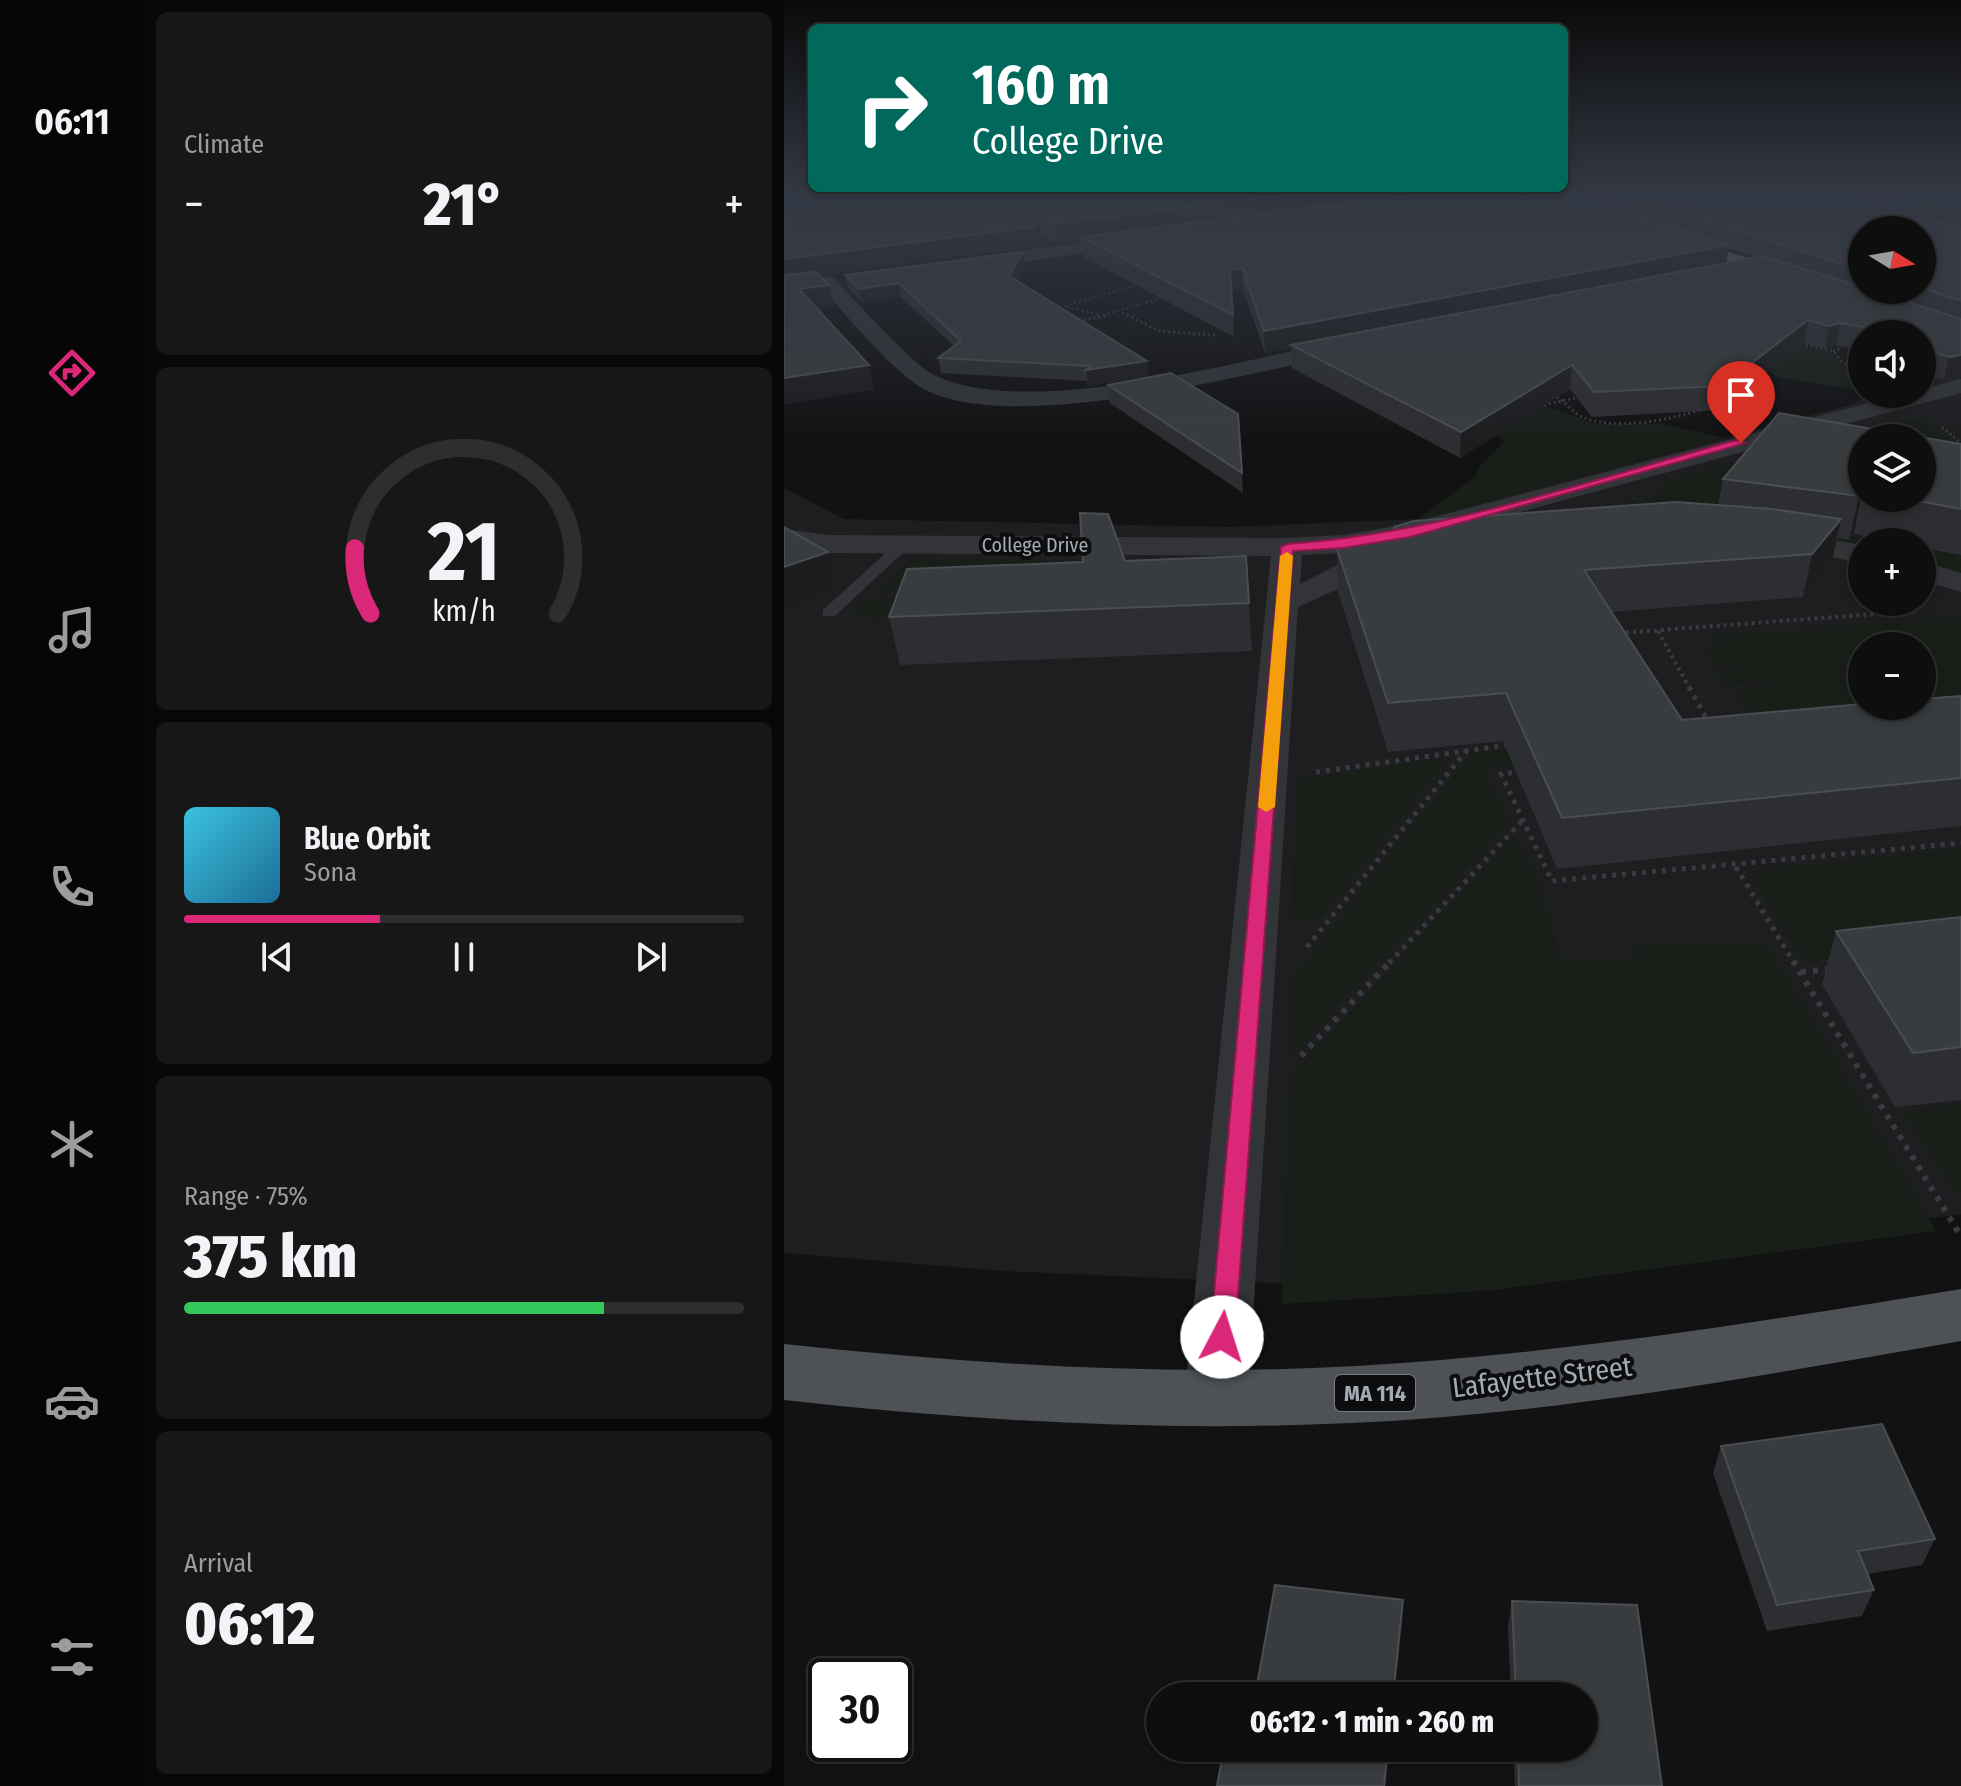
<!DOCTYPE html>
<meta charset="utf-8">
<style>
:root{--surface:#0e0e0e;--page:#171717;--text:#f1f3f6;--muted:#9b9c9e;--line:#2e2e2e;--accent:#db2777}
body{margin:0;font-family:"Fira Sans Condensed",sans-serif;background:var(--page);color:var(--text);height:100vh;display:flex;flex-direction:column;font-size:30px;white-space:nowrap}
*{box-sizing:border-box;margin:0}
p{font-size:26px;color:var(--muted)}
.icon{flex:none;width:44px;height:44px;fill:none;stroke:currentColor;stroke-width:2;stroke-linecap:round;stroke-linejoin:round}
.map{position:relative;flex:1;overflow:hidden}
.drawer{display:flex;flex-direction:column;gap:12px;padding:12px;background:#080808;width:640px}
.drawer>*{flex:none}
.guide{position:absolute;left:24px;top:24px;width:760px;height:168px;border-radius:12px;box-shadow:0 4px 12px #0003,0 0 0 2px var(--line);background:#00695c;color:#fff;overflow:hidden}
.needle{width:52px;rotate:101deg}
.controls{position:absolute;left:1064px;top:216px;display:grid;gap:16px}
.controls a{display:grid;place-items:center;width:88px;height:88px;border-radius:50%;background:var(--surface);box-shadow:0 4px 12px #0003,0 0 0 2px var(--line);font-size:40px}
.speed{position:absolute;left:24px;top:1658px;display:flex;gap:16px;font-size:40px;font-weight:700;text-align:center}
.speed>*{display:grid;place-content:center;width:104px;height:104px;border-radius:50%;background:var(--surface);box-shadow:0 4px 12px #0003,0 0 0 2px var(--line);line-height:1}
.speed .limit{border:4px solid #111;border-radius:12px;background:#fff;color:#111}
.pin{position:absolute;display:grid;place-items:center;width:68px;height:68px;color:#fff;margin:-82px -34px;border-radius:50% 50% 50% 0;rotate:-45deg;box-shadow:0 0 8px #0007}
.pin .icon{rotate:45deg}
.me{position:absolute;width:88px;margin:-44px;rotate:5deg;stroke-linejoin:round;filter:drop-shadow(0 0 6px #0008)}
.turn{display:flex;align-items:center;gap:28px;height:168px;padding:0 32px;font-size:36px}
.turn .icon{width:104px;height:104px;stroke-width:2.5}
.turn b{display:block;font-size:56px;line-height:68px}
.big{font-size:60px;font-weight:800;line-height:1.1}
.drawer .widget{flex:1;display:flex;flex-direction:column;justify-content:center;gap:12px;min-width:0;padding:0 28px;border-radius:12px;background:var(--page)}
.drawer .dial{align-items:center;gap:0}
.dial svg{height:208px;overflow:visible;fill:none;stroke:var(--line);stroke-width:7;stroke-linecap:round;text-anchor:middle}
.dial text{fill:var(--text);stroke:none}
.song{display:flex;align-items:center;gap:24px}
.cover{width:96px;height:96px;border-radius:12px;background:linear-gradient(135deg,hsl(190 70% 55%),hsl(200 70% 35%))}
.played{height:8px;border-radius:4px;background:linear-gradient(90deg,var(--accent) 35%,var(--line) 35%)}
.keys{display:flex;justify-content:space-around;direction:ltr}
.heat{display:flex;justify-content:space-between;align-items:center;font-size:44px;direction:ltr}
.charge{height:12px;border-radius:6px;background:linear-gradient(90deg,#34c759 75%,var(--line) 0)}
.trip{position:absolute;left:362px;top:1682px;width:452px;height:80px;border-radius:40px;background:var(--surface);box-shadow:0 4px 12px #0003,0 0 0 2px var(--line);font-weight:800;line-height:80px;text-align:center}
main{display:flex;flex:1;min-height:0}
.menu{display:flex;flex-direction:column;width:144px;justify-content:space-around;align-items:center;background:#060606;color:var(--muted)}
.menu .icon{width:56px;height:56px}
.menu .selected{color:var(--accent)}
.menu b{font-size:36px;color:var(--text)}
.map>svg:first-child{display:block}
.built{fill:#1e1e20;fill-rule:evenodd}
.green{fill:#181e18}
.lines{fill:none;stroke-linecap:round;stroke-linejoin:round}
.path-far4{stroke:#383b3f;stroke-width:2;stroke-dasharray:2 3;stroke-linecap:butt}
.path-far3{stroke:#383b3f;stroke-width:3;stroke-dasharray:2 3;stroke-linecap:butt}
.path-far2{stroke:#383b3f;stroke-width:4;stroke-dasharray:3 4;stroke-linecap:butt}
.path-far1{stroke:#383b3f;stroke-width:5;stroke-dasharray:4 6;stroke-linecap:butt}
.path{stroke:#383b3f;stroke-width:6;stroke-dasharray:5 7;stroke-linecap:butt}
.lane{fill:#323438;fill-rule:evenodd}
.street{fill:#323438;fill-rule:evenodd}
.primary{fill:#4e5257;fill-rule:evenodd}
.highway{fill:#5e636a;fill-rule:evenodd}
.wall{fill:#2d2e31;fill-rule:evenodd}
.shaded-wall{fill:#1d1d1f}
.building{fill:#393c3f;stroke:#4a4d51;stroke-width:2}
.route{fill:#db2777;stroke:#8e194d;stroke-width:2}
.slow{fill:#f59e0b}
.labels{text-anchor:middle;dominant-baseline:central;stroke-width:8;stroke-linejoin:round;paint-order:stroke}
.far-street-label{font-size:20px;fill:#a2abb4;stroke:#0d0d0e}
.shield{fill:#0d0d0e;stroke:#757c82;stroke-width:2}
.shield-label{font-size:22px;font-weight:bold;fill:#a2abb4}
.near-street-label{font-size:28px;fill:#a2abb4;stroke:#0d0d0e}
</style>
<main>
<nav class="menu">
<b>06:11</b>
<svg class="icon selected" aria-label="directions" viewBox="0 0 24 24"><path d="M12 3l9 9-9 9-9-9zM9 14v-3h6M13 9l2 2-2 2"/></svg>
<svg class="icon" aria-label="music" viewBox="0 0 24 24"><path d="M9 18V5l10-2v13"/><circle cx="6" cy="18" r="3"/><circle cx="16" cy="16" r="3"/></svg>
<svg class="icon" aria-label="phone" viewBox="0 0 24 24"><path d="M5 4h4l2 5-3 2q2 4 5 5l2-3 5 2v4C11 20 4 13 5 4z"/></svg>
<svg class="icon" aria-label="climate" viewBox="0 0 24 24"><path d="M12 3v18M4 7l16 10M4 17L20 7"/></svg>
<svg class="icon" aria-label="car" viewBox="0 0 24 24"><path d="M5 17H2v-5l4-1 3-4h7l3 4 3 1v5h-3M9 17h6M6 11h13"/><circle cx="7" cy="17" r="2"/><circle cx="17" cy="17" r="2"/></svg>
<svg class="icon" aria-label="filters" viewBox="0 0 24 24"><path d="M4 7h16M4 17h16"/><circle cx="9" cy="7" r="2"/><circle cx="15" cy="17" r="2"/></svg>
</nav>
<section class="drawer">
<div class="widget"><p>Climate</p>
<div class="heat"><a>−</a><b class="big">21°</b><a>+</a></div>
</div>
<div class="widget dial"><svg viewBox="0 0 100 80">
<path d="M14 69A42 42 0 1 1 86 69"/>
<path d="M14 69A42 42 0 0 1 8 44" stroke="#db2777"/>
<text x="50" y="56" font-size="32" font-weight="700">21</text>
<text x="50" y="72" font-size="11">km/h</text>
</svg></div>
<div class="widget">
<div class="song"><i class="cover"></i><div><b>Blue Orbit</b><p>Sona</p></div></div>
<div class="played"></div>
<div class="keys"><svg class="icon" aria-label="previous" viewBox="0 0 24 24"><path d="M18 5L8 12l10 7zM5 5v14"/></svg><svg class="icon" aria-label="pause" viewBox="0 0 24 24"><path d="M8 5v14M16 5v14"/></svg><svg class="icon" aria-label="next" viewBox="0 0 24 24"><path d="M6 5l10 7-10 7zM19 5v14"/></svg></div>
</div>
<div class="widget"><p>Range · 75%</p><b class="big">375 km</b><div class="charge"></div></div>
<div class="widget"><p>Arrival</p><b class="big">06:12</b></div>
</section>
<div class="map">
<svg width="1177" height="1786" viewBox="0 0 1177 1786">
<rect width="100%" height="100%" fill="#121213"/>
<path class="built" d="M 1138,336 L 1177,349 L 1177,1214 L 811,1265 L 534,1285 L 218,1271 L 0,1253 L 0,488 L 60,519 L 445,527 L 634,519 L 1066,405 L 1090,394 L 1138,394 ZM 1078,438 L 1138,438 L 1138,498 L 1078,498 ZM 1078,542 L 1138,542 L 1138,602 L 1078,602 ZM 1078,646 L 1138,646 L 1138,706 L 1078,706 Z"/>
<g class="green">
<path d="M 1015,344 L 1045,351 L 1055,362 L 1078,375 L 1078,391 L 993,377 L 970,359 Z"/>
<path d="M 761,406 L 813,424 L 875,423 L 940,438 L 634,519 L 691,477 L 698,463 L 720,442 L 701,426 L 716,417 Z"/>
<path d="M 1141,417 L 1159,436 L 1177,448 L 1130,431 L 1117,434 L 1096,425 Z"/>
<path d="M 1044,436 L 943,509 L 1110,542 L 1078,542 L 1078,547 L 753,523 L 816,506 L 826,509 L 847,504 L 839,499 L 856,501 L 877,495 L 871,490 L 879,488 L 881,482 Z"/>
<path d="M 1138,548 L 1177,555 L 1177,574 L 1138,563 Z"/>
<path d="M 127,559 L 238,559 L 280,564 L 135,591 L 95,590 Z"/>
<path d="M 133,597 L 99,619 L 67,617 C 81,591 107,598 133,597 Z"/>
<path d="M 1177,618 L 1177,694 L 1138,698 L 1138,646 L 1078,646 L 1078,703 L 972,713 L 947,692 L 982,687 L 980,682 L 940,685 L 932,671 L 967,667 L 964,664 L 928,666 L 924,651 L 952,648 L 950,644 L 924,646 L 930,636 Z"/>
<path d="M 722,749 L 730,764 L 699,767 L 725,824 L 504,1058 L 507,980 L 688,752 Z"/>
<path d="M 665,757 L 535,919 L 507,919 L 513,780 Z"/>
<path d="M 731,836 L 754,883 L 778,961 L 853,959 L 849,945 L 980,944 L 1009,987 L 1152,1231 L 711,1290 L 498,1304 L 505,1078 Z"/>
<path d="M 1177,849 L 1177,944 L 1020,962 L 966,871 Z"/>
<path d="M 1177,1105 L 1177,1194 L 1173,1194 L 1119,1112 Z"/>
</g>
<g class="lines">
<g class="path-far4">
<path d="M 283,307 L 317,315"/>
<path d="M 271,309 L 356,284"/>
<path d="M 338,313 L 347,317"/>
<path d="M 314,317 L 380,297"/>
</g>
<g class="path-far3">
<path d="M 343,315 L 375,331 L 431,335"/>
<path d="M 290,322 L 324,315"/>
<path d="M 1012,342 L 1049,351 L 1058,362 L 1078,373"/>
<path d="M 1049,351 L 1059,347"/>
<path d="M 773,397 C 782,402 788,412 798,417 C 831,431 886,420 919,409"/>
<path d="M 755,406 L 796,397"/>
<path d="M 1158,427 L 1177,443"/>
</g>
<g class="path-far2">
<path d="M 874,631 L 906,689"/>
<path d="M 835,633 L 1132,611"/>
</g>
<g class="path-far1">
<path d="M 905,687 L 924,721"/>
<path d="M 532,772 L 724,745"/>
<path d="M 738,772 L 717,774 L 768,881 L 1177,843"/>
<path d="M 952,867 L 1010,963"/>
<path d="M 523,947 L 683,750"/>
<path d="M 605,963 L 738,821"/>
</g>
<g class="path">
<path d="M 1009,961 L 1176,1235"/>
<path d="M 1017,972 L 1047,969"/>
<path d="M 517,1056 L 607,961"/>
</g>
<path class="lane" d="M 115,541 L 128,544 L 51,616 L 39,616 L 39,610 Z"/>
<g class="street">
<path d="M 1037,193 L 1082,193 L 1074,198 L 840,228 L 831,223 L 840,218 Z"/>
<path d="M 358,235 L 364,236 L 364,244 L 181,270 L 172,264 L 181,258 Z"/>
<path d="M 42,276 L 49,278 C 72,300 126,363 150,375 C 242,421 462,359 564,339 L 575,346 L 564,353 C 469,372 208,443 129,382 C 95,356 65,317 35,286 L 32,282 L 35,278 Z"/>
<path d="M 1177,379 L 1177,393 L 636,539 L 559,553 L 518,555 L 516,584 C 545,570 586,543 619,551 L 623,558 L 619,565 L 587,574 L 514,607 L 464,1398 L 455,1418 L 432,1427 L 409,1418 L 400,1398 L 487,556 L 46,553 L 0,547 L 0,529 L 46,535 L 503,538 L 559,535 L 624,524 L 1119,394 L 1138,394 L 1138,389 Z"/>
<path d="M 994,530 L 1078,545 L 1078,563 L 983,545 L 979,539 L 983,533 Z"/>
<path d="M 1138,561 L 1177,573 L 1177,592 L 1138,580 Z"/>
</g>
<path class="primary" d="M 1177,1289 L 1177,1341 C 975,1376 772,1414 567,1423 C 377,1432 189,1421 0,1400 L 0,1344 C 190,1364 381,1377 572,1366 C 776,1354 976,1322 1177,1289 Z"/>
<path class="highway" d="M 887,234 L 1019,275 L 1022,279 L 1019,283 L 1005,283 L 881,243 L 878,239 Z"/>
</g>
<g class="wall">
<path d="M 0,193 L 1046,193 L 1067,198 L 1068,193 L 1177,193 L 1177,377 L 1160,380 L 1138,373 L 1138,334 L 1078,334 L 1078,351 L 1052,345 L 1041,349 L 1020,343 L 934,410 L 808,417 L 786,389 L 676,458 L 508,368 L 507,348 L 481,353 L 459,289 L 448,291 L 450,337 L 299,257 L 297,240 L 274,243 L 258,235 L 252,246 L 35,275 L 50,306 L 33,308 L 90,389 L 0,404 ZM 879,210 L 877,223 L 849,214 L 851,214 ZM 1078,230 L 1138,230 L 1138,290 L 1078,290 ZM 944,248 L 972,257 L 942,263 Z"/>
<path d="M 239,252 L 241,264 L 232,280 L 365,376 L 304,386 L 303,381 L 157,373 L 154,358 L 170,346 L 117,297 L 78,302 L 64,288 L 61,275 Z"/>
<path d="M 324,385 L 454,414 L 459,493 L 326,403 Z"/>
<path d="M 995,413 L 1177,444 L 1177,555 L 1138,548 L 1138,542 L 1110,542 L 1070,534 L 1065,540 L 1053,538 L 1048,561 L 1019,597 L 827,612 L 898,720 L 1078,704 L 1078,706 L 1138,706 L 1138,699 L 1177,696 L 1177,826 L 773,869 L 719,741 L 604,752 L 554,592 L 553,549 L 567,543 L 610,538 L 610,527 L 630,521 L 892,502 L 934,505 L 939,479 ZM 1078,438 L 1138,438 L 1138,498 L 1078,498 Z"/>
<path d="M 462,556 L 468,651 L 116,665 L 105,617 L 341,561 Z"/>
<path d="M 1177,917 L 1177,1100 L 1111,1107 L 1038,984 L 1052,931 Z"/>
<path d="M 937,1446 L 1151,1539 L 1138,1565 L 1083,1574 L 1090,1590 L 1078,1616 L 983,1631 L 929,1473 Z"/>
<path d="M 728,1601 L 878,1786 L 731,1786 L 729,1748 L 800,1748 L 800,1696 L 727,1696 L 724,1627 Z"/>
</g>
<g class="shaded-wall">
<path d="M 518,193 L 654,193 L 297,237 L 297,240 L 274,243 L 271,224 Z"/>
<path d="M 875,193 L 1014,193 L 879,208 L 879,210 L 841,215 L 843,197 Z"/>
<path d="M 256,216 L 258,235 L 252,246 L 0,280 L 0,259 Z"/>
<path d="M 945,245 L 942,265 L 507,345 L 507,348 L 481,353 L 480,331 Z"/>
<path d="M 239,252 L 241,264 L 227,289 L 225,276 Z"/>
<path d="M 458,268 L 459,289 L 448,291 L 446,270 Z"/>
<path d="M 115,283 L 117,297 L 78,302 L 75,289 Z"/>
<path d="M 45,285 L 50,306 L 20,310 L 15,289 Z"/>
<path d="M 1024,320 L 1020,343 L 934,410 L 938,386 Z"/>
<path d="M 1056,323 L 1052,345 L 1041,349 L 1045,326 Z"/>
<path d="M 1177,355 L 1177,377 L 1160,380 L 1165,357 Z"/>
<path d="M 363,361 L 365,376 L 304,386 L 302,370 Z"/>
<path d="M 85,365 L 90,389 L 0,404 L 0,378 Z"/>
<path d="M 788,365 L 786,389 L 676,458 L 677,432 Z"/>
<path d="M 1078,492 L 1070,534 L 1065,540 L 1075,496 Z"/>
<path d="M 1057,519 L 1048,561 L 1019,597 L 1028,554 Z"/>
<path d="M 44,552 L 53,589 L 0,609 L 0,567 Z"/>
<path d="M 619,1600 L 618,1626 L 611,1696 L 609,1696 Z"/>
<path d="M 604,1748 L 606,1748 L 602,1786 L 600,1786 Z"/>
</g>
<g class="building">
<path d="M 0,193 L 518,193 L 271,224 L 256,216 L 249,227 L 0,259 Z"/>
<path d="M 640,193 L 784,193 L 945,245 L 480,331 L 458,268 L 446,270 L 449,315 L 297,237 Z"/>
<path d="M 830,193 L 875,193 L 843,197 Z"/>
<path d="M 1003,193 L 1046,193 L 1126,214 L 1139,214 L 1141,218 L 1177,228 L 1177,301 L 1138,288 L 1138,230 L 1078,230 L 1078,270 L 879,208 Z"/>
<path d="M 1108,193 L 1177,193 L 1177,212 Z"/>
<path d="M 239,252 L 225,276 L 363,361 L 302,370 L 306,366 L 154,358 L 177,341 L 115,283 L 75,289 L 61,275 Z"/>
<path d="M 979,256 L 1078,287 L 1078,290 L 1086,290 L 1177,319 L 1177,355 L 1165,357 L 1138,348 L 1138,334 L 1098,334 L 1079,327 L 1056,323 L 1045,326 L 1024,320 L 938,386 L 810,392 L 788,365 L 677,432 L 507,345 Z"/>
<path d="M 32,272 L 45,285 L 15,289 L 85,365 L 0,378 L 0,275 Z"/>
<path d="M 387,373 L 454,414 L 458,473 L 324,385 Z"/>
<path d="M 995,413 L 1177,444 L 1177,509 L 1119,498 L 1138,498 L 1138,438 L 1078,438 L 1078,492 L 1075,496 L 939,479 Z"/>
<path d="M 892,502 L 988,509 L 1057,519 L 1028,554 L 800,570 L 898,720 L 1078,704 L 1078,706 L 1138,706 L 1138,699 L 1177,696 L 1177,778 L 778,818 L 722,693 L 604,703 L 553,549 L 567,543 L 613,538 L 610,527 L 630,521 Z"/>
<path d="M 296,513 L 324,514 L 341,561 L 462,556 L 465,603 L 105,617 L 123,569 L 299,562 Z"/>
<path d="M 0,527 L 44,552 L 0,567 Z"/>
<path d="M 1177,917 L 1177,1047 L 1129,1053 L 1052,931 Z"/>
<path d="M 1098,1424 L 1151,1539 L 1074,1551 L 1090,1590 L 993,1605 L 937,1446 Z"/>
<path d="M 491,1585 L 619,1600 L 609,1696 L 471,1696 Z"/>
<path d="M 728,1601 L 853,1605 L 878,1786 L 735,1786 L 734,1748 L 800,1748 L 800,1696 L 732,1696 Z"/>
<path d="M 440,1748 L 604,1748 L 600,1786 L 433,1786 Z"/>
</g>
<linearGradient id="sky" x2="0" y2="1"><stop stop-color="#0a0a0a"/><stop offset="0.44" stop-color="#333944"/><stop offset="1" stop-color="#333944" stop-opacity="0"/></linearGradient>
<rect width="1177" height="443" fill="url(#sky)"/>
<path class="route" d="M 953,440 L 962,443 L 626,537 L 559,548 L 509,551 L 451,1337 L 447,1345 L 438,1348 L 429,1345 L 426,1337 L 497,547 L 503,544 C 656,534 805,480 953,440 Z"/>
<path class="slow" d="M 503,552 L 509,556 L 491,807 L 482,812 L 474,807 L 496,556 Z"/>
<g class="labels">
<g class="far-street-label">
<text x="251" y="545">College Drive</text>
</g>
<rect class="shield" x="551" y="1375" width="80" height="36" rx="6"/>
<g class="shield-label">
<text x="591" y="1393">MA 114</text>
</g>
<g class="near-street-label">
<text transform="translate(758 1377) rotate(-7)">Lafayette Street</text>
</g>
</g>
</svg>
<div class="controls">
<a><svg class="needle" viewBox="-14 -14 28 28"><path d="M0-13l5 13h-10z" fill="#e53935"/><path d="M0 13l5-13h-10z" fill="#9b9c9e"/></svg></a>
<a><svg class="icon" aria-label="sound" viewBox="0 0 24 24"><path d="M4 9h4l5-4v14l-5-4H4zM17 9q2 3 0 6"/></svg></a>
<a><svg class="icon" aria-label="layers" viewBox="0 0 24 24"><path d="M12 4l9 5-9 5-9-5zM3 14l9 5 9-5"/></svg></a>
<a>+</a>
<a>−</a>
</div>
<div class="speed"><div class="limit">30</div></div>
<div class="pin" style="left:957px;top:443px;background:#d93025"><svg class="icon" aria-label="arrive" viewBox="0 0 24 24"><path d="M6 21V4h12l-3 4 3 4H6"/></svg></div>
<svg class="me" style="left:438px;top:1337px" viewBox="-20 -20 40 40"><circle r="19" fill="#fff"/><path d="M0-13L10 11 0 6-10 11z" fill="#db2777"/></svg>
<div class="trip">06:12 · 1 min · 260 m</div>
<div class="guide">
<div class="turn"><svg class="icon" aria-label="right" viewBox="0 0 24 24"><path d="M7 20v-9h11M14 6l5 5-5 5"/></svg><div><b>160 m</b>College Drive</div></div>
</div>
</div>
</main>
